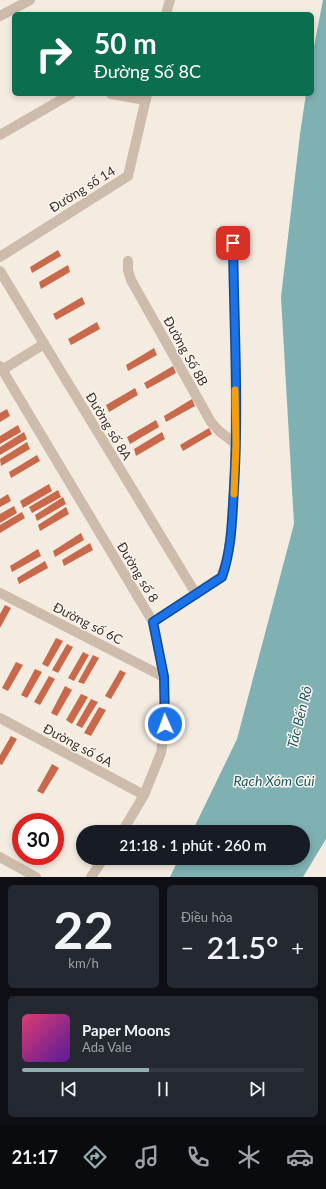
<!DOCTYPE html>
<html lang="vi">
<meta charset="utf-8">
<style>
:root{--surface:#171b24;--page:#242831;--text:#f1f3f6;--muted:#9ea1a6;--line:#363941;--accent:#92aeb2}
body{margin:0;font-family:Lato,sans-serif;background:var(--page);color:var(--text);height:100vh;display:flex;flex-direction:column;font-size:15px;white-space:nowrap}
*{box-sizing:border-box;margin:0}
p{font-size:13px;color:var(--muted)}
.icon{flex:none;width:22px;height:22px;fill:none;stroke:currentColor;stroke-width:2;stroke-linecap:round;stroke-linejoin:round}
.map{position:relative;height:877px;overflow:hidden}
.panel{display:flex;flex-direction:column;gap:8px;padding:8px;background:#0d0f14;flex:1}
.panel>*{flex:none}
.guide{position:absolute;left:12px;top:12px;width:302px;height:84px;border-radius:6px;box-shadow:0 2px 6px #0003;background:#0b6e4f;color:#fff;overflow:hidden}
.speed{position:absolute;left:12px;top:813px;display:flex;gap:8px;font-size:20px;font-weight:700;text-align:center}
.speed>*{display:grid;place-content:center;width:52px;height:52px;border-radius:50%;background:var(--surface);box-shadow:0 2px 6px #0003;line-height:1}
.speed .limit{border:6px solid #d22;background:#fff;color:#111}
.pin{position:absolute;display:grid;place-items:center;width:34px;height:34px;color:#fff;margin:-17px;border-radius:8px;box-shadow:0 2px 6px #0006}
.me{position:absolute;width:44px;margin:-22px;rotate:358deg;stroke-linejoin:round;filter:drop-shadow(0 0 3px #0008)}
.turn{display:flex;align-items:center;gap:14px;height:84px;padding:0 16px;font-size:18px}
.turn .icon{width:52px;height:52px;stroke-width:2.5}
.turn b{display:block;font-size:28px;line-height:34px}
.big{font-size:30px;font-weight:600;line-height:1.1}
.panel .widget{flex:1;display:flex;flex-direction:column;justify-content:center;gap:6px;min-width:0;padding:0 14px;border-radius:6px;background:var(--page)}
.panel .dial{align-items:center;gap:0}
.dial b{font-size:52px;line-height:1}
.song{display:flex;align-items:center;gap:12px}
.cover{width:48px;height:48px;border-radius:6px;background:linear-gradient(135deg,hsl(340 70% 55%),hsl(270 70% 35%))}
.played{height:4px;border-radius:2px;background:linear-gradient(90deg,var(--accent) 45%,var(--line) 45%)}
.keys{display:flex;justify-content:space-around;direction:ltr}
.heat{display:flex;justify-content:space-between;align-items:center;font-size:22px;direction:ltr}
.panel .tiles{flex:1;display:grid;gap:8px;grid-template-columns:1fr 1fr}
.widget:last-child{grid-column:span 2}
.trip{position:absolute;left:76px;top:825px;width:234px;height:40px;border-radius:20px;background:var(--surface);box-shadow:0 2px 6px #0003;font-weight:600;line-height:40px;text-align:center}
.tab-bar{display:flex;height:64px;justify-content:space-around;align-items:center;background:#090b0e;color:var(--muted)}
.tab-bar .icon{width:28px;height:28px}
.tab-bar .active{color:var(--accent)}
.tab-bar b{font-size:18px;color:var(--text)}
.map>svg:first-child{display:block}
.water{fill:#7fb0b2}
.building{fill:#c8694b}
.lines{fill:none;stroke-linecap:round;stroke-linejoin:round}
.street{stroke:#cdbbac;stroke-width:10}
.route-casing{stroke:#114b97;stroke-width:10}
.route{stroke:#1a73e8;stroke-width:7}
.slow{stroke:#f59e0b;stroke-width:7}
.labels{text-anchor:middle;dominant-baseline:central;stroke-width:3;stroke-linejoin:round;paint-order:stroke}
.street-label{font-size:13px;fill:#3b302b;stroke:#fbf5ee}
.water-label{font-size:14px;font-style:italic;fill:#1f5a5e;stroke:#fbf5ee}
</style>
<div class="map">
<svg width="326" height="877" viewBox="0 0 326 877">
<rect width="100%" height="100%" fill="#f4ebe1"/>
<path class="water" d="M 323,0 L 326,0 L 326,839 L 303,877 L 170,877 L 179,858 L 303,858 L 303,832 L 192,832 L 237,739 L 294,524 L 281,297 L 300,134 L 306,94 L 312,94 L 312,57 Z"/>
<g class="building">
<path d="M 58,250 L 61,256 L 32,273 L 30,267 Z"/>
<path d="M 68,265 L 70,272 L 41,289 L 39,282 Z"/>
<path d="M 82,297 L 85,304 L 56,320 L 53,314 Z"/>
<path d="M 97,322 L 100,329 L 71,345 L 68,339 Z"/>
<path d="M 154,348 L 157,355 L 128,371 L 126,365 Z"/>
<path d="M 173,366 L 176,373 L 147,389 L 144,383 Z"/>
<path d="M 135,388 L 138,395 L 109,412 L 106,405 Z"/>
<path d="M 192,399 L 195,406 L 166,422 L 164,416 Z"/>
<path d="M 7,409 L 10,416 L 0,422 L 0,413 Z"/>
<path d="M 156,420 L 159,427 L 130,444 L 127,437 Z"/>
<path d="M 18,425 L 21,432 L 0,444 L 0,436 Z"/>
<path d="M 209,428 L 212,434 L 183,451 L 180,445 Z"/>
<path d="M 24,432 L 27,439 L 0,455 L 0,447 Z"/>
<path d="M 162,432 L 165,439 L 136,456 L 134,449 Z"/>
<path d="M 27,442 L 30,449 L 1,466 L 0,459 Z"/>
<path d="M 37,455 L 40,461 L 11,478 L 9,472 Z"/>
<path d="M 49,484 L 52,491 L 23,508 L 20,501 Z"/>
<path d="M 58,490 L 61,497 L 32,513 L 29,507 Z"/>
<path d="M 8,494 L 11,501 L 0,507 L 0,499 Z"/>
<path d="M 63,497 L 66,504 L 37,521 L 35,515 Z"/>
<path d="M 14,506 L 17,513 L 0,523 L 0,514 Z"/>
<path d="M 66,507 L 69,514 L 40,531 L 38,525 Z"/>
<path d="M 22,512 L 25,518 L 0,533 L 0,525 Z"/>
<path d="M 81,533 L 84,540 L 55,557 L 53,551 Z"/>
<path d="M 90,543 L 93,550 L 64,566 L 62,560 Z"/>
<path d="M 38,549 L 41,556 L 12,572 L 10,566 Z"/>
<path d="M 45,561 L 48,568 L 19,584 L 17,578 Z"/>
<path d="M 5,605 L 11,608 L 0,628 L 0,614 Z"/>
<path d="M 56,638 L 63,641 L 48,667 L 42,664 Z"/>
<path d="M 67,644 L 73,647 L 58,673 L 52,670 Z"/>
<path d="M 83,652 L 89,655 L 74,681 L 68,678 Z"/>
<path d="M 93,655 L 99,658 L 84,684 L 78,682 Z"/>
<path d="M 16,662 L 23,665 L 8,691 L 2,688 Z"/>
<path d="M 35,669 L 42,672 L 27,698 L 21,695 Z"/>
<path d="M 120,670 L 126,673 L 111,699 L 105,696 Z"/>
<path d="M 49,676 L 55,679 L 40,705 L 34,702 Z"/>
<path d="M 65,686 L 72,690 L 57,716 L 51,713 Z"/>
<path d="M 81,694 L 88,697 L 72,724 L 66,720 Z"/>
<path d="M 91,699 L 98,702 L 82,728 L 76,725 Z"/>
<path d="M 99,707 L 106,710 L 91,736 L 84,733 Z"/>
<path d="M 11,736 L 17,739 L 2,765 L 0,764 L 0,755 Z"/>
<path d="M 52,764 L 59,768 L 43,794 L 37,791 Z"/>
</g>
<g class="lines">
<g class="street">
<path d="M 166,14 L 170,0"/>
<path d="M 0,16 L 30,0"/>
<path d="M 111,94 L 146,100"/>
<path d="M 0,135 L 71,94"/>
<path d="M 0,257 L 128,176 L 147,94"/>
<path d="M 128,261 L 128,270 L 131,280 L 211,422 L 219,431 L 236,444"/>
<path d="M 0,271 L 196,594"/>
<path d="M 0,366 L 153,622 L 164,677 L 165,724 L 161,753 L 144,795 L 122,832"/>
<path d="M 2,370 L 44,344"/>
<path d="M 0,593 L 164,677"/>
<path d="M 153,622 L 221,577 C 233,547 232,516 234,485 C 238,404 234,323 233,243"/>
<path d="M 0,718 L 144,795"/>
<path d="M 0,857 L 36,877"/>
<path d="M 91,877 L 104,858"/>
</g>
</g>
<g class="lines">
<defs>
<path id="route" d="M 165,724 L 164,677 L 153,622 L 222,577 C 232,548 232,518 234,488 C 239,406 234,324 233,243"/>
</defs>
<use href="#route" class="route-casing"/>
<use href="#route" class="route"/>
<path class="slow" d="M 234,494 L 236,444 L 235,390"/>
</g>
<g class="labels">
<g class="street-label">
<text transform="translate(82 189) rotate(-32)">Đường số 14</text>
<text transform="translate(186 351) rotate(61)">Đường Số 8B</text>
<text transform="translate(109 426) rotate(59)">Đường số 8A</text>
<text transform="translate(138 572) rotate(59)">Đường số 8</text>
<text transform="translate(88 623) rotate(27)">Đường số 6C</text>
<text transform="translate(78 745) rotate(28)">Đường số 6A</text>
</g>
<g class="water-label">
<text transform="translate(299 717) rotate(-76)">Tắc Bến Rô</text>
<text x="274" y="780">Rạch Xóm Củi</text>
</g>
</g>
</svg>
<div class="speed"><div class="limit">30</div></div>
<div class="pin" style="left:233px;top:243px;background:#d93025"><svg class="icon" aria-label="arrive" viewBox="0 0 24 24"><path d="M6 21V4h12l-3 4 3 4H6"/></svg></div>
<svg class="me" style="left:165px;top:724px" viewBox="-20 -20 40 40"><circle r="17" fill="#1a73e8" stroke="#fff" stroke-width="3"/><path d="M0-11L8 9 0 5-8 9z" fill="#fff"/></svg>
<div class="trip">21:18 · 1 phút · 260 m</div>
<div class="guide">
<div class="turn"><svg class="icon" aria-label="right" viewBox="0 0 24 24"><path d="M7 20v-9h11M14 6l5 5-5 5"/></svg><div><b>50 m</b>Đường Số 8C</div></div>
</div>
</div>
<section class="panel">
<div class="tiles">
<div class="widget dial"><b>22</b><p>km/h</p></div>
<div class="widget"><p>Điều hòa</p>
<div class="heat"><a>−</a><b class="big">21.5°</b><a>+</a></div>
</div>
<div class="widget">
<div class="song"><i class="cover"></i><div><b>Paper Moons</b><p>Ada Vale</p></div></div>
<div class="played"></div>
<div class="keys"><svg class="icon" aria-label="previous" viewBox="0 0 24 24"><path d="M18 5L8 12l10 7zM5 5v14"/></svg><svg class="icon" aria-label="pause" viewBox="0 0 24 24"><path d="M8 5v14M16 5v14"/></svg><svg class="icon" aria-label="next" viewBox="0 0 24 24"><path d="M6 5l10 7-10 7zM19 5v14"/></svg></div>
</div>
</div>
</section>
<nav class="tab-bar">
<b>21:17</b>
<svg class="icon active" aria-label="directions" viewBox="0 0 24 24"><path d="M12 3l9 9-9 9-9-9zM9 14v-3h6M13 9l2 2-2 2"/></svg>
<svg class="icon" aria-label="music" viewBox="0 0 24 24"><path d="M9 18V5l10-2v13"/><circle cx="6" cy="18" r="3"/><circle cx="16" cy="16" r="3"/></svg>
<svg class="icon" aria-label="phone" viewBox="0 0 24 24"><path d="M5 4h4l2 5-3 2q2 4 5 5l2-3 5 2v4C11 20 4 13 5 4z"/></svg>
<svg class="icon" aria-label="climate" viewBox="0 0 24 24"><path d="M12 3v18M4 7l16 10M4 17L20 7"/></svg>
<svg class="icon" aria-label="car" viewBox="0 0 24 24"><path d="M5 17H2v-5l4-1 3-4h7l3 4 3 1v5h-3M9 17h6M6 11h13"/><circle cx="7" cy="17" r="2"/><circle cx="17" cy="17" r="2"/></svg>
</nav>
